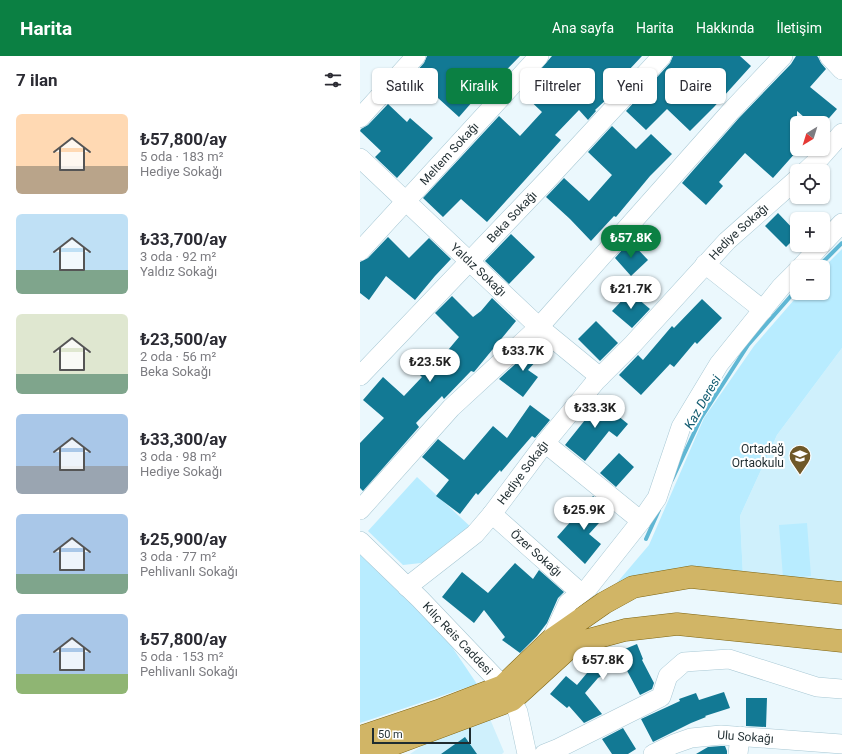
<!DOCTYPE html>
<html lang="tr">
<meta charset="utf-8">
<style>
body{margin:0;font-family:Roboto,sans-serif;background:#f2f2f3;color:#2b2b33;height:100vh;display:flex;flex-direction:column;font-size:15px;white-space:nowrap}
*{box-sizing:border-box;margin:0}
p{font-size:13px;color:#7c7c81}
.icon{flex:none;width:22px;height:22px;fill:none;stroke:currentColor;stroke-width:2;stroke-linecap:round;stroke-linejoin:round}
.map{position:relative;flex:1;overflow:hidden}
.details{display:flex;flex-direction:column;background:#fff;width:360px}
.details>*{flex:none}
.banner{position:absolute;left:12px;top:12px;width:380px;height:36px;display:flex;gap:8px}
.needle{width:26px;rotate:218deg}
.fabs{position:absolute;left:430px;top:60px;display:grid;gap:8px}
.fabs a{display:grid;place-items:center;width:40px;height:40px;border-radius:6px;background:#fff;box-shadow:0 1px 3px #0004;font-size:20px}
.scale{position:absolute;left:12px;bottom:10px;width:99px;box-sizing:border-box;padding-left:4px;border:2px solid #1f2c30;border-top:0;font-size:11px;line-height:14px;white-space:nowrap;color:#1f2c30;-webkit-text-stroke:3px #fff;paint-order:stroke}
.price{position:absolute;translate:-50% -34px;padding:0 9px;border-radius:14px;background:#fff;color:#222;font-size:13px;line-height:26px;filter:drop-shadow(0 1px 2px #0008)}
.price::after{content:'';position:absolute;left:50%;top:24px;width:12px;height:9px;margin-left:-6px;background:inherit;clip-path:polygon(0 0,100% 0,50% 100%)}
.price.selected{background:#0b8043;color:#fff}
ul{padding:0;list-style:none}
li{display:flex;align-items:center;gap:12px;height:100px;padding:0 16px}
li span{display:grid;place-items:center;flex:none;width:112px;height:80px;border-radius:6px;color:#555}
li>.icon{margin-inline-start:auto}
span .icon{width:48px;height:48px;fill:#fffc;stroke-width:1}
li b{font-size:17px}
h2{display:flex;justify-content:space-between;align-items:center;height:48px;padding:0 16px;font-size:17px}
.pill{padding:0 14px;border-radius:6px;background:#fff;box-shadow:0 1px 3px #0004;font-size:14px;line-height:36px}
.pill.selected{background:#0b8043;color:#fff}
header{display:flex;align-items:center;gap:24px;box-sizing:border-box;height:56px;padding:0 20px;background:#0b8043;color:#fff}
header strong{font-size:19px}
nav{display:flex;gap:22px;margin-inline-start:auto;font-size:14px}
main{display:flex;flex:1;min-height:0}
.map>svg:first-child{display:block}
.built{fill:#cff0fc}
.green{fill:#b8ecff}
.lines{fill:none;stroke-linecap:round;stroke-linejoin:round}
.stream{stroke:#5fb7d4;stroke-width:4}
.building{fill:#127994}
.minor-casing{stroke:#a8c8d4;stroke-width:20}
.major-casing{stroke:#7f6511;stroke-width:23}
.minor{stroke:#fff;stroke-width:19}
.major{stroke:#d1b566;stroke-width:22}
.labels{text-anchor:middle;stroke-width:4;stroke-linejoin:round;paint-order:stroke}
.street-label{font-size:12px;fill:#1f2c30;stroke:#fff}
.poi-label{font-size:12px;fill:#1f2c30;stroke:#fff;text-anchor:end}
.water-label{font-size:13px;font-style:italic;fill:#145d71;stroke:#fff}
</style>
<header>
<strong>Harita</strong>
<nav><a>Ana sayfa</a><a>Harita</a><a>Hakkında</a><a>İletişim</a></nav>
</header>
<main>
<section class="details">
<h2>7 ilan<svg class="icon" aria-label="filters" viewBox="0 0 24 24"><path d="M4 7h16M4 17h16"/><circle cx="9" cy="7" r="2"/><circle cx="15" cy="17" r="2"/></svg></h2>
<ul>
<li><span style="background:linear-gradient(#ffd9b3 65%,#b9a48a 0)"><svg class="icon" aria-label="home" viewBox="0 0 24 24"><path d="M3 11l9-7 9 7M6 9v11h12V9"/></svg></span><div><b>₺57,800/ay</b><p>5 oda · 183 m²</p><p>Hediye Sokağı</p></div></li>
<li><span style="background:linear-gradient(#bfe0f5 70%,#7fa58c 0)"><svg class="icon" aria-label="home" viewBox="0 0 24 24"><path d="M3 11l9-7 9 7M6 9v11h12V9"/></svg></span><div><b>₺33,700/ay</b><p>3 oda · 92 m²</p><p>Yaldız Sokağı</p></div></li>
<li><span style="background:linear-gradient(#dfe7d0 75%,#7fa58c 0)"><svg class="icon" aria-label="home" viewBox="0 0 24 24"><path d="M3 11l9-7 9 7M6 9v11h12V9"/></svg></span><div><b>₺23,500/ay</b><p>2 oda · 56 m²</p><p>Beka Sokağı</p></div></li>
<li><span style="background:linear-gradient(#a9c7e8 65%,#9aa5b1 0)"><svg class="icon" aria-label="home" viewBox="0 0 24 24"><path d="M3 11l9-7 9 7M6 9v11h12V9"/></svg></span><div><b>₺33,300/ay</b><p>3 oda · 98 m²</p><p>Hediye Sokağı</p></div></li>
<li><span style="background:linear-gradient(#a9c7e8 75%,#7fa58c 0)"><svg class="icon" aria-label="home" viewBox="0 0 24 24"><path d="M3 11l9-7 9 7M6 9v11h12V9"/></svg></span><div><b>₺25,900/ay</b><p>3 oda · 77 m²</p><p>Pehlivanlı Sokağı</p></div></li>
<li><span style="background:linear-gradient(#a9c7e8 75%,#8fb573 0)"><svg class="icon" aria-label="home" viewBox="0 0 24 24"><path d="M3 11l9-7 9 7M6 9v11h12V9"/></svg></span><div><b>₺57,800/ay</b><p>5 oda · 153 m²</p><p>Pehlivanlı Sokağı</p></div></li>
</ul>
</section>
<div class="map">
<svg width="482" height="698" viewBox="0 0 482 698">
<rect width="100%" height="100%" fill="#ebf8fd"/>
<path class="built" d="M482 292V529L383 520 380 460 417 379Z
M130 663 144 696 142 698H50L69 685Z"/>
<path class="green" d="M482 193V292L417 379 380 460 383 520 320 511 255 529 289 489 344 362 394 290 440 237H463V212Z
M57 421 113 473 70 506 43 509 8 475Z
M447 467 451 520 423 522 419 469Z
M0 492 84 579 117 628 0 667Z"/>
<g class="lines">
<path class="stream" d="M458 211 482 187
M312 424 341 362 388 289 437 233
M286 483 299 454"/>
</g>
<path class="building" d="M67 0H160L122 39 120 37 99 61 78 42 54 18 64 7Z
M192 0H282L268 15 267 13 244 38 248 42 235 54 236 55 228 64 219 54 195 79 201 84 127 166 101 143 83 161 63 142 139 60 160 80 182 56 161 36Z
M313 0H380L391 10 354 51 330 75 307 53 286 74 266 55 310 7Z
M436 0H457L458 1 461 7 466 13 450 31 477 53 463 69V66L462 67H451L437 55V95L413 122 385 97 359 126 363 130 346 149 322 127 379 62 431 8Z
M28 48 47 66 50 62 73 82 37 122 15 101 21 95 0 75 1 73 8 69Z
M252 70 276 93 291 78 312 98 290 120 256 161 254 160 231 185 210 163 186 141 204 122 229 145 252 119 228 96Z
M418 157 437 177V180L426 191 405 170Z
M151 178 175 201 149 228 125 205Z
M28 181 49 202 69 182 91 203 75 220 55 244 26 220 9 244 0 237V206L8 202Z
M270 185 288 204 271 220 255 202Z
M270 236 290 253 272 272 252 255Z
M92 240 113 261 121 255 132 242 156 265 114 316 111 315 84 343 82 340 56 367 59 371 3 435 0 432V387L24 362 3 344 23 321 44 340 62 321 59 318 75 303 78 306 99 281 75 257Z
M342 243 362 262 337 288 335 286 314 311 310 308 281 339 259 319 278 299 283 304 312 270 314 272Z
M236 265 258 287 240 305 218 283Z
M178 287 186 294 168 314 178 321 163 341 139 323Z
M236 342 268 368 257 381 249 375 225 405 205 389 229 359 225 356Z
M170 349 190 364 175 382 172 380 141 416 140 414 118 439 116 437 100 458 76 440 89 424 62 401 78 383 104 404 133 370 147 382Z
M259 397 274 411 256 431 240 417Z
M233 440 241 447 240 448 249 456 229 478 241 488 225 508 197 481 212 464 213 465Z
M155 507 173 523 179 514 204 536 198 542 187 567 177 580 160 597 142 584 145 581 124 554 114 567 82 541 102 516 128 537Z
M277 588 283 603 282 604 294 627 292 633 280 639 264 609 238 622 225 637 242 658 224 667 209 650 207 652 190 638 206 620 217 629 237 605 235 601 252 592 255 597Z
M364 636 370 652 345 660 346 661 331 667 293 686 281 663 320 645 319 643 336 637 339 644Z
M386 642H407L406 671 386 670Z
M263 672 276 693 268 698H252L242 683Z
M105 681 117 698H81Z
M361 690H365L367 695V698H336L348 691Z"/>
<g class="lines">
<g class="minor-casing">
<g id="minor">
<path d="M469 0 482 14"/>
<path d="M0 62 56 0"/>
<path id="s1" d="M0 102 179 271 240 321"/>
<path d="M446 115 460 102 482 77"/>
<path d="M463 187 482 167"/>
<path id="s2" d="M0 195 179 0"/>
<path d="M345 208 403 254"/>
<path d="M441 211 461 189"/>
<path id="s3" d="M0 320 189 122 302 0"/>
<path d="M185 387 281 465"/>
<path d="M0 454 91 352 179 271 371 55 423 0"/>
<path id="s4" d="M132 458 221 537"/>
<path id="s5" d="M0 485 60 543 143 630 152 644 158 656 167 698"/>
<path id="s6" d="M47 531 115 478 132 458 185 387 236 325 273 288 367 185 437 123"/>
<path d="M191 584 208 547 228 532 281 465 297 442 321 371 359 308 421 231 437 215"/>
<path d="M184 698 199 692 301 641 308 620 324 606 369 603 457 631 482 633"/>
<path id="s7" d="M293 698 314 688 331 682 361 679 482 688"/>
<path d="M378 698 380 680"/>
</g>
</g>
<g class="major-casing">
<path id="major" d="M0 681 78 655 143 630 191 584 244 547 273 531 331 521 482 537
M7 698 152 644 210 591 228 584 265 574 317 568 482 585"/>
</g>
<use href="#minor" class="minor"/>
<use href="#major" class="major"/>
</g>
<defs>
<g id="school-pin" transform="scale(1.15)"><path d="M0 17L-7.5 6A9.5 9.5 0 1 1 7.5 6Z" fill="#6f5828" stroke="#fff"/><path d="M0-5L7-2L0 1L-7-2ZM-4 1L0 2.5L4 1V4Q0 6-4 4Z" fill="#fff"/></g>
</defs>
<g fill-rule="evenodd">
<use href="#school-pin" x="440" y="400"/>
</g>
<g class="labels">
<g class="street-label">
<text dy="4" stroke="none"><textPath href="#s2" startOffset="132">Meltem Sokağı</textPath></text>
<text dy="4" stroke="none"><textPath href="#s3" startOffset="220">Beka Sokağı</textPath></text>
<text dy="4" stroke="none"><textPath href="#s6" startOffset="488">Hediye Sokağı</textPath></text>
<text dy="4" stroke="none"><textPath href="#s1" startOffset="163">Yaldız Sokağı</textPath></text>
<text dy="4" stroke="none"><textPath href="#s6" startOffset="164">Hediye Sokağı</textPath></text>
<text dy="4" stroke="none"><textPath href="#s4" startOffset="59">Özer Sokağı</textPath></text>
<text dy="4" stroke="none"><textPath href="#s5" startOffset="138">Kılıç Reis Caddesi</textPath></text>
<text dy="4" stroke="none"><textPath href="#s7" startOffset="96">Ulu Sokağı</textPath></text>
</g>
<g class="poi-label">
<text x="424" y="397">Ortadağ<tspan x="424" dy="14">Ortaokulu</tspan></text>
</g>
<g class="water-label">
<text transform="translate(342 346) rotate(-60)" y="5">Kaz Deresi</text>
</g>
</g>
</svg>
<div class="fabs">
<a><svg class="needle" viewBox="-14 -14 28 28"><path d="M0-13l5 13h-10z" fill="#e53935"/><path d="M0 13l5-13h-10z" fill="#7c7c81"/></svg></a>
<a><svg class="icon" aria-label="locate" viewBox="0 0 24 24"><circle cx="12" cy="12" r="6"/><path d="M12 2v4M12 18v4M2 12h4M18 12h4"/></svg></a>
<a>+</a>
<a>−</a>
</div>
<div class="scale">50 m</div>
<b class="price selected" style="left:271px;top:203px">₺57.8K</b>
<b class="price" style="left:271px;top:254px">₺21.7K</b>
<b class="price" style="left:163px;top:316px">₺33.7K</b>
<b class="price" style="left:70px;top:327px">₺23.5K</b>
<b class="price" style="left:235px;top:373px">₺33.3K</b>
<b class="price" style="left:224px;top:475px">₺25.9K</b>
<b class="price" style="left:243px;top:625px">₺57.8K</b>
<div class="banner">
<a class="pill">Satılık</a>
<a class="pill selected">Kiralık</a>
<a class="pill">Filtreler</a>
<a class="pill">Yeni</a>
<a class="pill">Daire</a>
</div>
</div>
</main>
